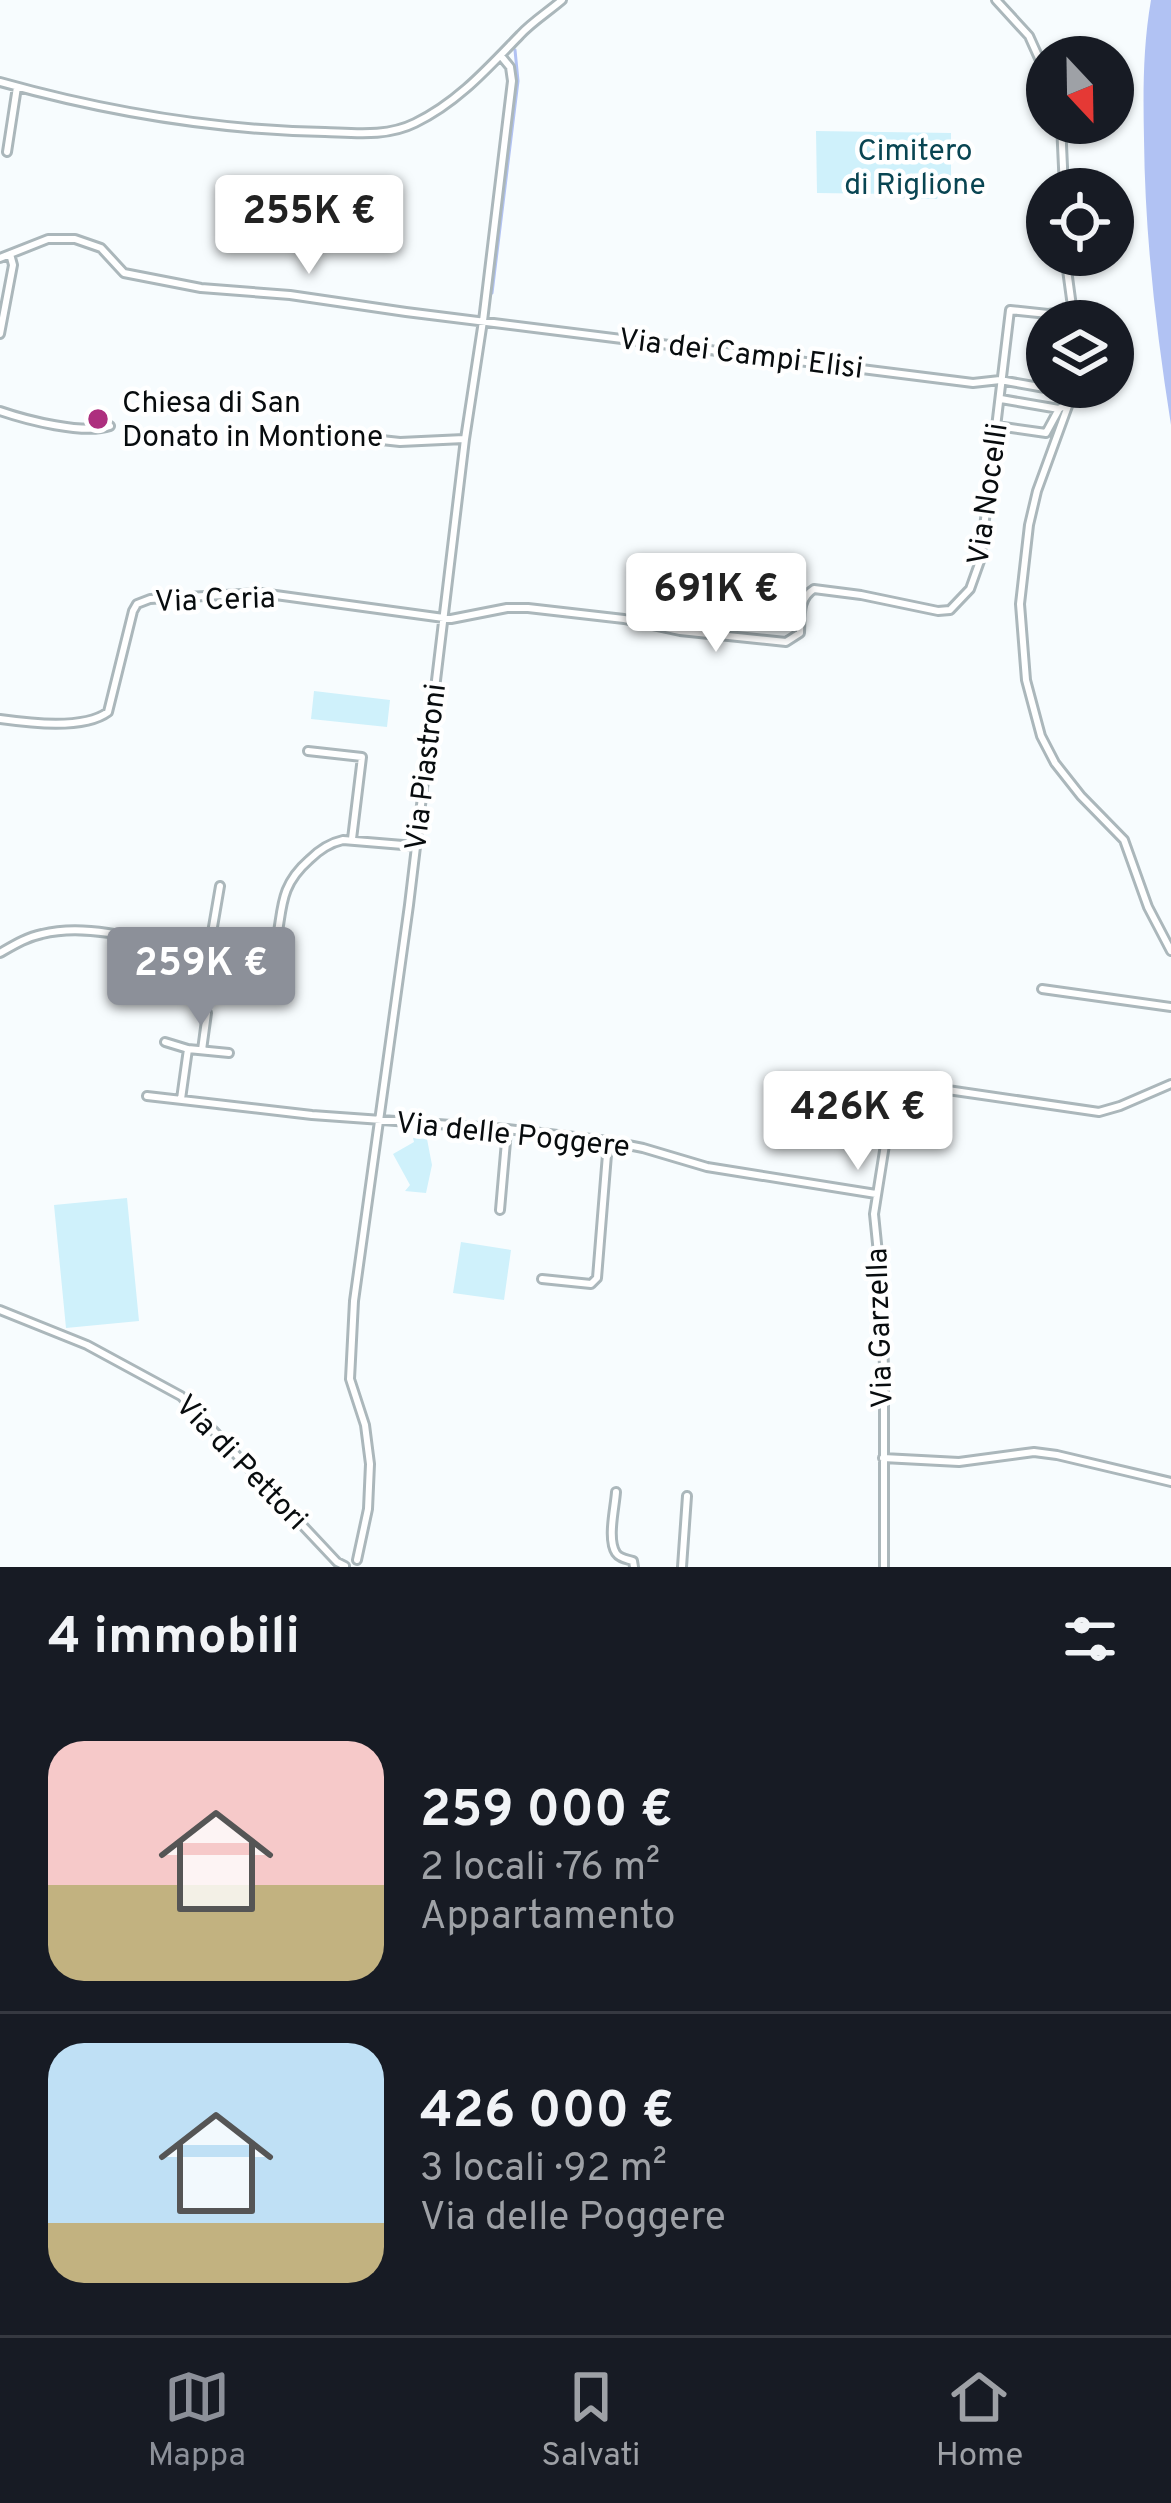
<!DOCTYPE html>
<html lang="it">
<meta charset="utf-8">
<style>
body{margin:0;font-family:Overpass,sans-serif;background:#242831;color:#f1f3f6;height:100vh;display:flex;flex-direction:column;font-size:45px;white-space:nowrap}
*{box-sizing:border-box;margin:0}
p{font-size:39px;color:#9ea1a6}
.icon{flex:none;width:66px;height:66px;fill:none;stroke:currentColor;stroke-width:2;stroke-linecap:round;stroke-linejoin:round}
.map{position:relative;height:1567px;overflow:hidden}
.side{display:flex;flex-direction:column;background:#171b24;flex:1}
.side>*{flex:none}
.needle{width:78px;rotate:158deg}
.tools{position:absolute;left:1026px;top:36px;display:grid;gap:24px}
.tools a{display:grid;place-items:center;width:108px;height:108px;border-radius:50%;background:#171b24;box-shadow:0 3px 9px #0004;font-size:60px}
.price{position:absolute;translate:-50% -102px;padding:0 27px;border-radius:12px;background:#fff;color:#222;font-size:39px;line-height:78px;filter:drop-shadow(0 3px 6px #0008)}
.price::after{content:'';position:absolute;left:50%;top:72px;width:36px;height:27px;margin-left:-18px;background:inherit;clip-path:polygon(0 0,100% 0,50% 100%)}
.price.selected{background:#8c9099;color:#fff}
ul{padding:0;list-style:none}
li{display:flex;align-items:center;gap:36px;height:300px;padding:0 48px}
li+li{border-top:3px solid #363941}
li span{display:grid;place-items:center;flex:none;width:336px;height:240px;border-radius:36px;color:#555}
li>.icon{margin-inline-start:auto}
span .icon{width:144px;height:144px;fill:#fffc;stroke-width:1}
li b{font-size:51px}
h2{display:flex;justify-content:space-between;align-items:center;height:144px;padding:0 48px;font-size:51px}
.tabs{display:flex;justify-content:space-around;align-items:center;height:168px;border-top:3px solid #363941;background:#171b24;font-size:33px;color:#9ea1a6}
.tabs a{display:grid;justify-items:center;gap:6px}
.tabs .selected{color:#8c9099}
.map>svg:first-child{display:block}
.green{fill:#cff1fb}
.water{fill:#b1c2f3}
.lines{fill:none;stroke-linecap:round;stroke-linejoin:round}
.stream{stroke:#b1c2f3;stroke-width:3}
.minor-casing{stroke:#abb7bb;stroke-width:12}
.minor{stroke:#fff;stroke-width:6}
.poi-dot{fill:#ad2f7e;stroke:#fff;stroke-width:4.5}
.labels{text-anchor:middle;stroke-width:9;stroke-linejoin:round;paint-order:stroke}
.park-label{font-size:30px;fill:#094552;stroke:#fff}
.street-label{font-size:30px;fill:#080c0e;stroke:#fff}
.poi-label{font-size:30px;fill:#080c0e;stroke:#fff;text-anchor:start}
</style>
<div class="map">
<svg width="1171" height="1567" viewBox="0 0 1171 1567">
<rect width="100%" height="100%" fill="#f7fcfe"/>
<path class="green" d="M816 131 951 133V196H938L937 199 891 198 889 194 817 193Z
M314 691 390 700 387 727 311 719Z
M413 1138 427 1139 432 1165 426 1193 405 1191 410 1185 393 1154 414 1142Z
M127 1198 139 1321 66 1328 54 1205Z
M461 1242 511 1250 504 1300 453 1293Z"/>
<path class="water" d="M1151 0H1171V425C1156 330 1145 236 1144 139 1143 92 1143 46 1151 0Z"/>
<g class="lines">
<path class="stream" d="M492 293 518 81 515 50"/>
<g class="minor-casing">
<path id="minor" d="M996 0 1029 36 1047 76
M0 82C107 112 214 130 325 132 355 133 387 137 415 123 457 103 488 68 520 35 532 22 548 12 562 0
M1061 123 1064 189
M7 152 17 87
M1065 255 1074 321
M0 258 48 239H75L101 248 124 273 201 288 290 295 406 312 973 383 1000 380 1073 393
M0 334 13 265 10 254
M1075 387 1037 491 1029 525 1020 604 1026 680 1041 736 1055 763 1081 796 1124 840 1148 907 1171 951
M1001 399 1059 409 1071 401
M0 411C26 420 84 435 110 426
M997 426 1046 433 1059 409
M372 439 400 442 464 439
M0 719C29 723 84 730 108 712L133 611 137 604 150 599 261 593 451 619 507 608H528L624 619 680 631 786 642 800 633C801 616 798 599 814 589L861 595 938 611 950 610 970 589 980 561 1010 310 1048 314 1072 309
M308 751 362 757 352 839
M0 953C14 945 27 937 42 934 109 917 195 962 263 966L270 960 274 952C284 913 276 889 309 860 319 850 329 843 343 840L415 846
M208 956 220 886
M1042 989 1171 1007
M165 1042 188 1049 229 1053
M202 1050 207 1013
M837 1085 894 1088
M147 1096 312 1115 507 1129 608 1141 643 1148 707 1167 876 1194
M181 1099 188 1049
M500 1210 507 1130
M542 1279 591 1284 597 1278 608 1142
M0 1310 87 1345 181 1396 337 1562 345 1566
M883 1458 959 1462 1034 1452 1057 1455 1171 1482
M616 1492C615 1508 607 1539 616 1553 620 1559 627 1559 633 1561L634 1567
M357 1560 368 1509 370 1464 365 1425 350 1379 354 1301 409 905 465 439 483 321 512 81 510 67 501 56
M682 1567 687 1496
M884 1567V1367L880 1273 874 1214 894 1088 901 1085 927 1087 1099 1112 1120 1106 1171 1084"/>
</g>
<use href="#minor" class="minor"/>
</g>
<circle class="poi-dot" cx="98" cy="419" r="12"/>
<g class="labels">
<g class="park-label">
<text x="915" y="160">Cimitero<tspan x="915" dy="34">di Riglione</tspan></text>
</g>
<g class="street-label">
<text transform="translate(741 353) rotate(7)" y="10">Via dei Campi Elisi</text>
<text transform="translate(987 494) rotate(-82)" y="10">Via Nocelli</text>
<text transform="translate(215 599) rotate(-2)" y="10">Via Ceria</text>
<text transform="translate(425 767) rotate(-83)" y="10">Via Piastroni</text>
<text transform="translate(513 1134) rotate(6)" y="10">Via delle Poggere</text>
<text transform="translate(879 1328) rotate(-92)" y="10">Via Garzella</text>
<text transform="translate(242 1462) rotate(46)" y="10">Via di Pettori</text>
</g>
<g class="poi-label">
<text x="122" y="412">Chiesa di San<tspan x="122" dy="34">Donato in Montione</tspan></text>
</g>
</g>
</svg>
<div class="tools">
<a><svg class="needle" viewBox="-14 -14 28 28"><path d="M0-13l5 13h-10z" fill="#e53935"/><path d="M0 13l5-13h-10z" fill="#9ea1a6"/></svg></a>
<a><svg class="icon" aria-label="locate" viewBox="0 0 24 24"><circle cx="12" cy="12" r="6"/><path d="M12 2v4M12 18v4M2 12h4M18 12h4"/></svg></a>
<a><svg class="icon" aria-label="layers" viewBox="0 0 24 24"><path d="M12 4l9 5-9 5-9-5zM3 14l9 5 9-5"/></svg></a>
</div>
<b class="price" style="left:309px;top:277px">255K €</b>
<b class="price" style="left:716px;top:655px">691K €</b>
<b class="price selected" style="left:201px;top:1029px">259K €</b>
<b class="price" style="left:858px;top:1173px">426K €</b>
</div>
<section class="side">
<h2>4 immobili<svg class="icon" aria-label="filters" viewBox="0 0 24 24"><path d="M4 7h16M4 17h16"/><circle cx="9" cy="7" r="2"/><circle cx="15" cy="17" r="2"/></svg></h2>
<ul>
<li><span style="background:linear-gradient(#f6c9c9 60%,#c2b280 0)"><svg class="icon" aria-label="home" viewBox="0 0 24 24"><path d="M3 11l9-7 9 7M6 9v11h12V9"/></svg></span><div><b>259 000 €</b><p>2 locali · 76 m²</p><p>Appartamento</p></div></li>
<li><span style="background:linear-gradient(#bfe0f5 75%,#c2b280 0)"><svg class="icon" aria-label="home" viewBox="0 0 24 24"><path d="M3 11l9-7 9 7M6 9v11h12V9"/></svg></span><div><b>426 000 €</b><p>3 locali · 92 m²</p><p>Via delle Poggere</p></div></li>
</ul>
</section>
<nav class="tabs">
<a class="selected"><svg class="icon" aria-label="map" viewBox="0 0 24 24"><path d="M3 6l6-2 6 2 6-2v14l-6 2-6-2-6 2zM9 4v14M15 6v14"/></svg>Mappa</a>
<a><svg class="icon" aria-label="saved" viewBox="0 0 24 24"><path d="M7 4h10v16l-5-4-5 4z"/></svg>Salvati</a>
<a><svg class="icon" aria-label="home" viewBox="0 0 24 24"><path d="M3 11l9-7 9 7M6 9v11h12V9"/></svg>Home</a>
</nav>
